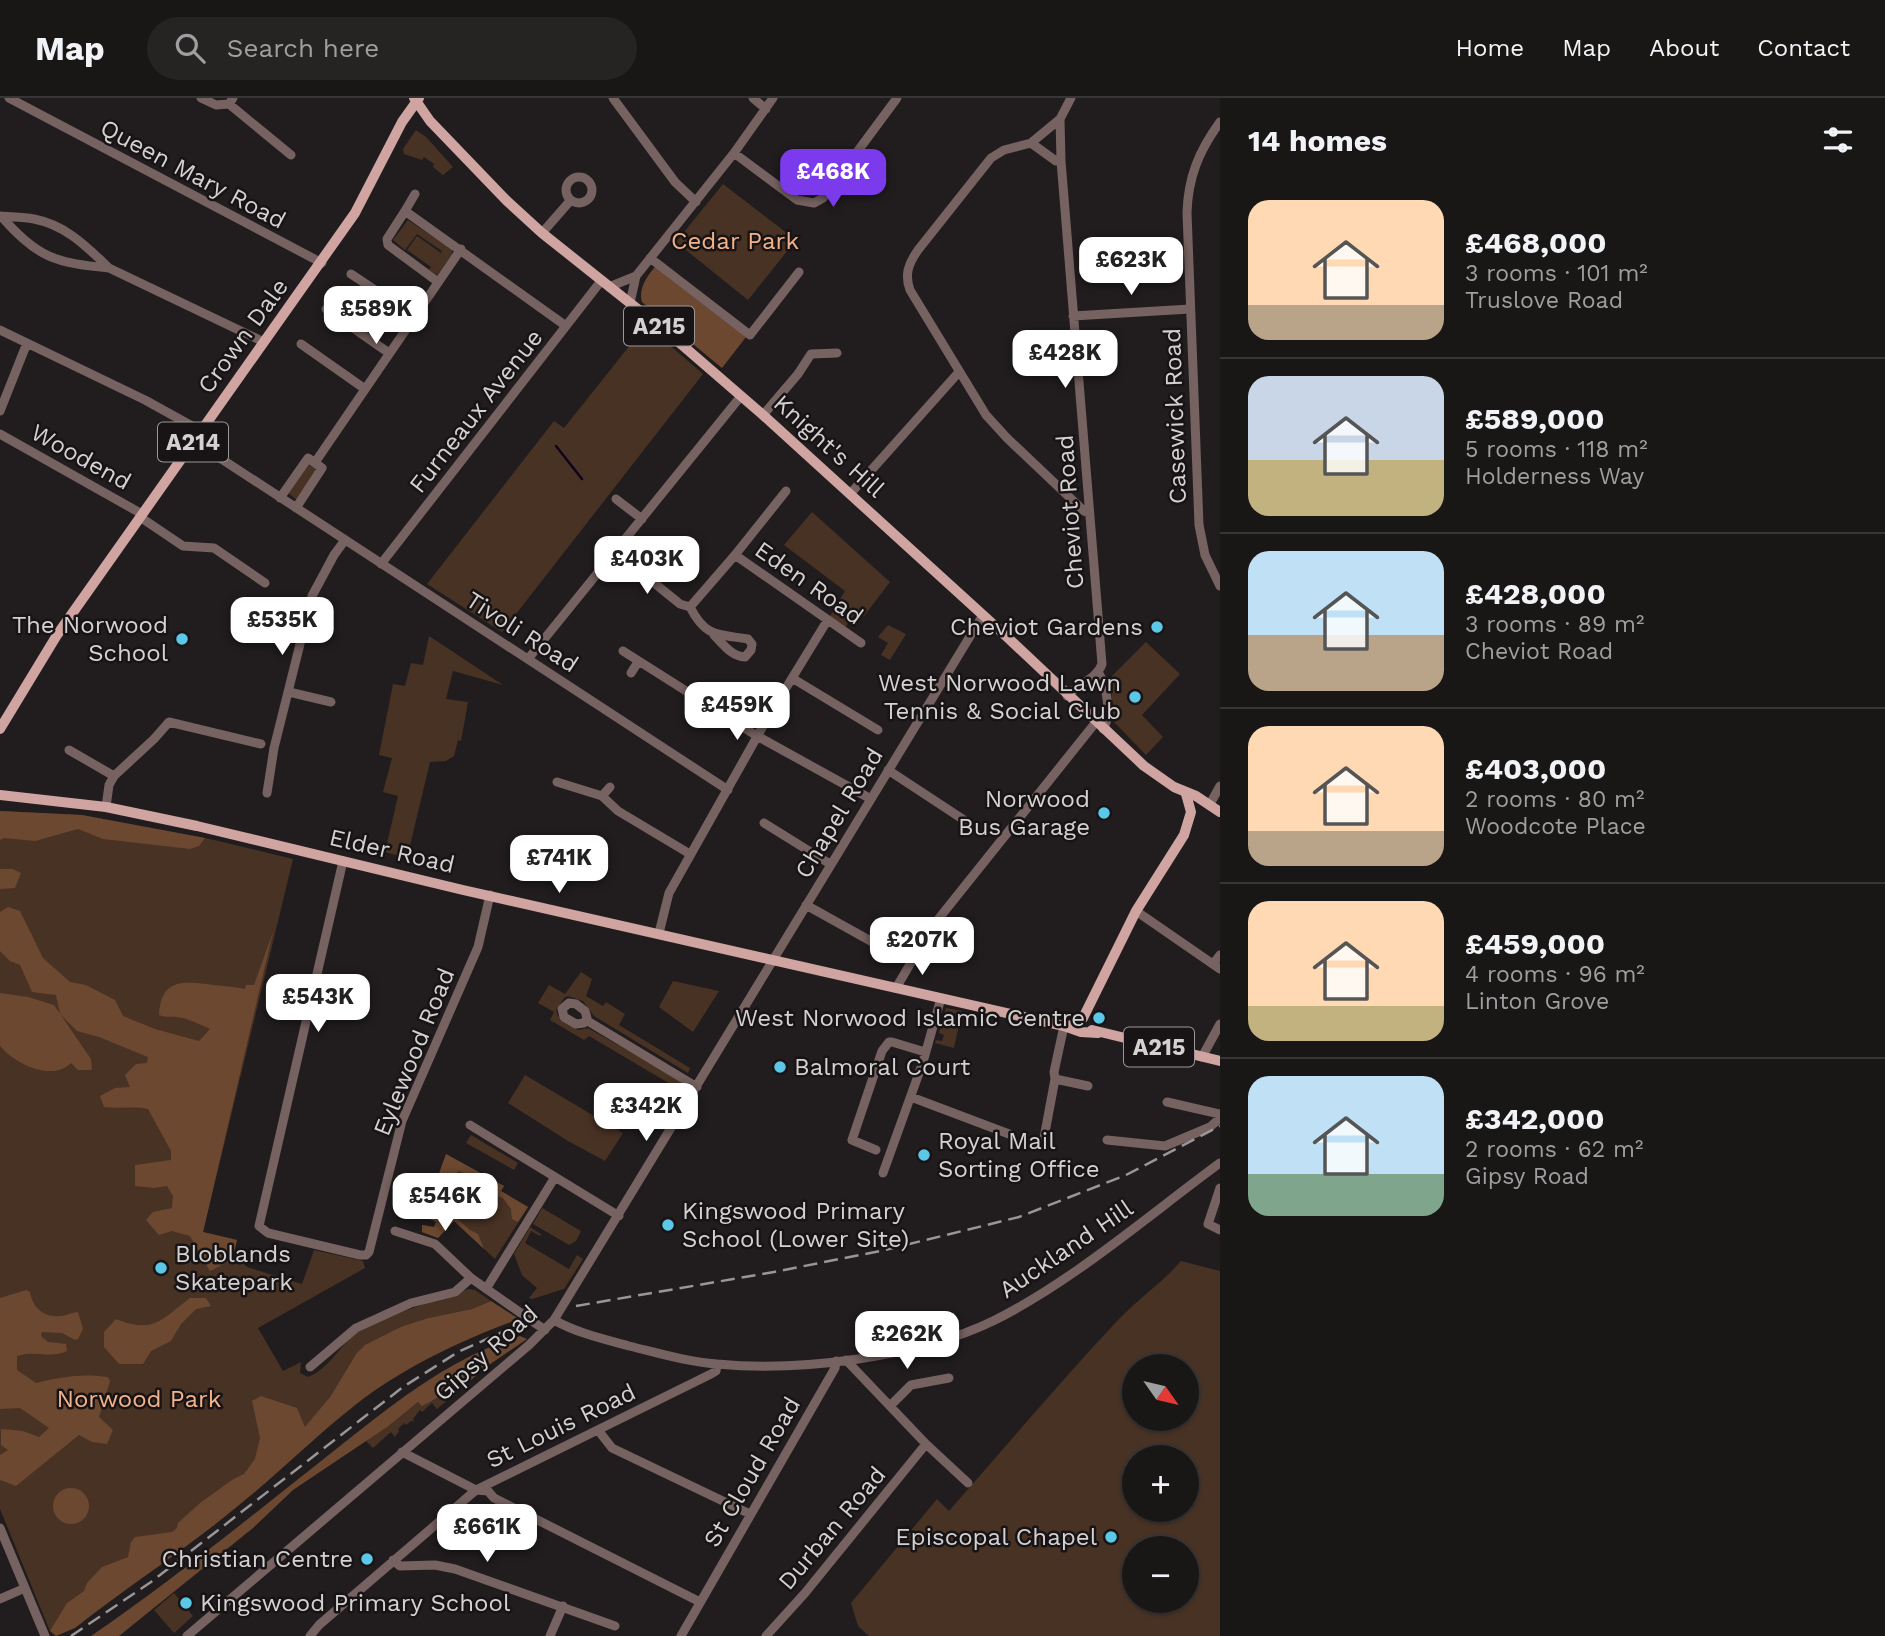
<!DOCTYPE html>
<meta charset="utf-8">
<style>
body{margin:0;font-family:"Work Sans",sans-serif;background:#262323;color:#f1f3f6;height:100vh;display:flex;flex-direction:column;font-size:26px;white-space:nowrap}
*{box-sizing:border-box;margin:0}
p{font-size:23px;color:#9f9fa1}
.icon{flex:none;width:38px;height:38px;fill:none;stroke:currentColor;stroke-width:2;stroke-linecap:round;stroke-linejoin:round}
.map{position:relative;flex:1;overflow:hidden}
.side{display:flex;flex-direction:column;background:#191616;width:665px}
.side>*{flex:none}
.needle{width:46px;rotate:124deg}
.controls{position:absolute;left:1122px;top:1256px;display:grid;gap:14px}
.controls a{display:grid;place-items:center;width:77px;height:77px;border-radius:50%;background:#191616;box-shadow:0 2px 5px #0004,0 0 0 2px #373535;font-size:35px}
.price{position:absolute;translate:-50% -60px;padding:0 16px;border-radius:14px;background:#fff;color:#222;font-size:23px;line-height:46px;filter:drop-shadow(0 2px 4px #0008)}
.price::after{content:'';position:absolute;left:50%;top:42px;width:21px;height:16px;margin-left:-10px;background:inherit;clip-path:polygon(0 0,100% 0,50% 100%)}
.price.active{background:#7c3aed;color:#fff}
ul{padding:0;list-style:none}
li{display:flex;align-items:center;gap:21px;height:175px;padding:0 28px}
li+li{border-top:2px solid #373535}
li span{display:grid;place-items:center;flex:none;width:196px;height:140px;border-radius:21px;color:#555}
li>.icon{margin-inline-start:auto}
span .icon{width:84px;height:84px;fill:#fffc;stroke-width:1}
li b{font-size:30px}
h2{display:flex;justify-content:space-between;align-items:center;height:84px;padding:0 28px;font-size:30px}
header{display:flex;align-items:center;gap:42px;box-sizing:border-box;height:98px;padding:0 35px;background:#191616;border-bottom:2px solid #373535}
header strong{font-size:33px}
nav{display:flex;gap:38px;margin-inline-start:auto;font-size:24px}
.search{width:490px;height:63px;background:#262323;display:flex;align-items:center;gap:18px;box-sizing:border-box;padding:0 24px;border-radius:38px;color:#9f9fa1;font-size:26px}
main{display:flex;flex:1;min-height:0}
.map>svg:first-child{display:block}
.green{fill:#483224;fill-rule:evenodd}
.forest{fill:#6c4831}
.lines{fill:none;stroke-linecap:round;stroke-linejoin:round}
.stream{stroke:#10031f;stroke-width:2.5}
.minor{stroke:#766260;stroke-width:9}
.major{stroke:#d0a5a1;stroke-width:10}
.rail{stroke:#999697;stroke-width:2.5;stroke-dasharray:14 7;stroke-linecap:butt}
.poi-dot{fill:#5ac8e6;stroke:#181415;stroke-width:2.5}
.labels{text-anchor:middle;stroke-width:5;stroke-linejoin:round;paint-order:stroke}
.shield{fill:#181415;stroke:#9b9899;stroke-width:2}
.shield-label{font-size:23px;font-weight:bold;fill:#d3d1d1}
.street-label{font-size:24px;fill:#d3d1d1;stroke:#181415}
.park-label{font-size:24px;fill:#f2b38c;stroke:#181415}
.poi-label{font-size:24px;fill:#d3d1d1;stroke:#181415;text-anchor:end}
</style>
<header>
<strong>Map</strong>
<div class="search"><svg class="icon" aria-label="search" viewBox="0 0 24 24"><circle cx="10" cy="10" r="6"/><path d="M15 15l6 6"/></svg>Search here</div>
<nav><a>Home</a><a>Map</a><a>About</a><a>Contact</a></nav>
</header>
<main>
<div class="map">
<svg width="1220" height="1538" viewBox="0 0 1220 1538">
<rect width="100%" height="100%" fill="#211d1e"/>
<path class="green" d="M416 32 426 39 453 69 443 77 433 69 434 66 424 59 422 62 404 56 403 51Z
M723 86 796 142 748 202 676 144Z
M408 122 452 151V156L437 177 429 172 431 169 407 152 417 138 441 155 433 169 442 153 417 136 405 152 393 142Z
M646 227 703 276 502 534 427 486 554 323 564 330Z
M307 366 316 371 297 402 288 395Z
M812 414 890 484 864 518 857 513 844 531 829 520 845 493 784 447Z
M888 527 906 536 890 562 881 557 888 545 878 539Z
M429 538 503 587 453 573 446 601 468 604 461 643 458 642 454 658 446 663 430 664 407 760 385 754 398 698 383 694 392 660 379 657 393 586 405 588 411 565 423 567Z
M1146 544 1180 576 1142 617 1163 639 1146 657 1114 624 1110 580Z
M0 713 82 717 210 741 293 761 203 1134 237 1142 232 1162 241 1163 247 1169 302 1186 314 1152 363 1163 365 1170 258 1230 283 1273 301 1264 300 1275 308 1279C331 1270 341 1244 361 1232 394 1214 433 1204 468 1191L475 1192 491 1203 472 1211 428 1220 403 1228 356 1256 330 1299 305 1330 109 1496 50 1533 0 1411Z
M581 874 592 881 586 898 603 908 606 904 625 916 619 927 690 970 688 975 594 918 583 903 568 898 564 900 556 912 558 918 578 932 588 930 682 983 677 990 589 938 584 942 550 922 554 914 538 905 549 887 565 896Z
M673 883 719 893 693 934 659 909Z
M946 910 962 913 954 950 935 945 936 942 942 943 944 937 939 935Z
M525 977 623 1035 605 1063 568 1043 508 1005Z
M471 1037 518 1065 514 1072 466 1045Z
M446 1056 504 1088 501 1093 528 1109 495 1161 454 1123 438 1140 422 1134V1127L434 1129 436 1124 424 1118Z
M542 1110 581 1133 576 1143 569 1147 533 1126Z
M530 1129 541 1136 540 1138 531 1133 525 1145 569 1171 577 1157 583 1161 564 1191 532 1201 529 1200 537 1190 522 1177 514 1156Z
M1181 1163 1220 1173V1538H869L858 1528 851 1505 937 1401 949 1413C1005 1349 1060 1284 1118 1222 1138 1201 1162 1185 1181 1163ZM1134 1269H1186V1321H1134ZM1134 1360H1186V1412H1134ZM1134 1451H1186V1503H1134Z
M456 1295 437 1311 432 1305 422 1314 420 1312 413 1321 414 1324 411 1323 406 1327 404 1325 398 1331 399 1333 395 1339 391 1334 373 1350 366 1343 418 1304 432 1303 443 1297Z
M174 1495 193 1518 174 1535 154 1512Z"/>
<path class="forest" d="M655 169 746 239 722 270 642 204C638 191 647 178 655 169Z
M0 713 82 717 205 740 199 748 190 751 103 741 78 731 35 743 4 740 0 742Z
M0 771H13L21 775 15 790 0 791Z
M8 809 20 813 43 860 70 884 86 887 115 902 123 918 155 931 199 943 210 931C207 929 185 920 183 920 174 918 167 920 159 917 161 883 179 883 206 886 219 888 232 888 245 891L246 887H254L273 834 203 1134 237 1142 232 1162 210 1173 190 1138 172 1133 159 1137 146 1122 153 1114 172 1110 173 1098 167 1088 154 1090 135 1088V1067L171 1062V1053L148 1011C134 1008 119 1011 104 1009L100 998 115 990 130 989 125 977 136 966 147 965 148 959 99 939 77 933 60 916 56 897 32 894 20 867 10 863 0 853V814Z
M0 895 28 899 54 907 91 961 92 972H78L71 965C52 984 15 966 0 948Z
M446 1056 504 1088 501 1093 528 1109 518 1124 512 1121 511 1111 503 1100 494 1097 473 1078 458 1073 456 1077 451 1080V1087L447 1094 450 1100 444 1115 455 1119 470 1132 478 1136 484 1151 454 1123 438 1140 422 1134V1127L434 1129 436 1124 424 1118Z
M26 1192 30 1194C32 1209 44 1220 60 1218 67 1218 71 1214 78 1214L83 1231 78 1241 75 1242 62 1235 42 1234 41 1238 48 1244 66 1246 67 1253C51 1261 34 1252 17 1258V1272L36 1285C60 1279 83 1275 108 1279L110 1283 99 1319 113 1332 107 1346 92 1344 79 1337 16 1388 0 1382V1357L8 1352 1 1347V1331L23 1333 39 1339 49 1330 20 1310 0 1311V1200Z
M190 1200H206L211 1208 196 1211 181 1226 171 1243 151 1253 143 1266H119L104 1249V1234L116 1221C154 1236 161 1222 190 1200Z
M491 1203 519 1221C462 1242 402 1270 354 1308 312 1341 275 1379 233 1412 182 1454 127 1489 75 1530L56 1538 50 1533 67 1505 84 1493 87 1485 102 1469 128 1459 131 1444 135 1439 172 1434 177 1430 178 1425 200 1405 232 1382 244 1376 255 1361 260 1340 252 1303 261 1298 297 1310 305 1329 330 1299 356 1256 365 1247 403 1228 428 1220 472 1211Z
M520 1238 527 1241 486 1269 456 1295 443 1297 422 1308 418 1304 387 1329 293 1392 253 1430 119 1538H91C167 1486 239 1428 311 1371 375 1321 441 1262 520 1238Z
M53 1408a18 18 0 1 1 36 0a18 18 0 1 1-36 0Z"/>
<g class="lines">
<path class="stream" d="M556 348 582 381"/>
<path class="minor" d="M9 0 322 165
M201 0 216 7 229 6 233 0
M613 0 675 84 696 104
M753 0 766 11
M229 6 291 57
M1060 21 1031 45 1004 52 991 60 918 152C909 165 904 176 910 192L986 317 1007 340 1084 413 1089 415
M1220 24C1199 53 1188 79 1187 115L1199 427 1205 457 1220 488
M1031 45 1056 63H1061
M734 55 797 102 814 105 823 100 897 0
M566 92a13 13 0 1 1 26 0a13 13 0 1 1-26 0Z
M415 96 405 113 566 228
M405 113 387 141 388 147 438 184
M0 118C11 119 23 119 34 121 66 127 87 149 109 170 56 165 37 160 1 118
M542 135 570 103
M650 160 750 237 799 174
M109 170 264 244
M351 176 414 218
M609 189 636 178
M630 205 636 178 734 55 773 0
M326 211 389 255
M1073 218 1190 211
M0 232 145 302 201 333
M301 246 365 291
M0 313 27 245
M763 317 798 276 811 256 837 255
M0 336 142 416
M194 343 728 692
M316 363 461 151
M850 396 959 274
M280 400 308 360 322 370 296 410
M616 401 642 421
M140 419 183 448 214 450 265 485
M616 454 680 506 690 509
M735 457 861 545
M381 466 601 183
M690 509 735 457 786 393
M690 509C706 540 718 536 748 541L752 546 751 552 745 559C731 558 723 546 714 537
M623 553 757 638 871 701
M528 561 741 298
M1098 574C1107 587 1112 618 1103 631
M631 575 638 564
M792 580 878 632
M289 594 331 604
M1067 598C1078 586 1097 581 1102 566L1061 63 1060 21 1071 0
M69 652 114 678
M888 672 964 722
M557 684 602 698 618 713 690 756
M267 695 274 650 312 498 334 457 345 442
M602 698 610 689
M1210 706 1220 688
M106 709 109 687 114 678 154 641 169 624 261 646
M764 725 830 766
M343 763 259 1128 268 1135 360 1157H366L369 1154 402 1023 478 849 490 797
M806 807 876 846
M1136 813 1220 871
M659 835 669 795 767 621 827 523
M1213 866 1220 857
M896 890 932 829 1096 624
M569 905 576 906 585 913 587 920 584 925 576 926 564 919 562 911Z
M586 922 697 989
M1202 959 1220 926
M1055 981 1088 988
M911 999 1009 1036
M1167 1004 1220 1016
M470 1027 619 1118
M1044 1040 1055 981 1054 974 1064 928
M1107 1042 1165 1048 1210 1029 1220 1020
M876 1052 852 1042 882 953 889 944H892L925 954
M883 1075 923 964 941 900
M1220 1090 1208 1126 1220 1132
M395 1133 435 1146 471 1180 545 1232
M486 1191 555 1079
M554 1222C577 1235 603 1241 629 1248 658 1255 687 1264 717 1266 799 1274 919 1259 993 1223 1072 1184 1149 1117 1220 1065
M846 1262 926 1346 968 1385
M310 1269 356 1230 411 1205 455 1194 471 1180
M890 1308 911 1287 949 1280
M598 1332 612 1350 750 1416
M402 1354 476 1392 488 1393 494 1400 700 1504
M0 1430 45 1538
M393 1462 400 1468 435 1467 455 1471 615 1528
M0 1501 25 1490
M187 1538 529 1247 554 1222 983 517
M310 1538 319 1527 476 1392 711 1276 716 1273 717 1266
M550 1538 563 1508
M681 1538 835 1270 836 1263
M766 1538 805 1495 926 1346"/>
<path class="major" d="M414 0 430 23 507 103 542 135 674 240 763 317 1006 538 1144 668 1174 689 1196 698 1220 714
M0 631 57 537 355 115 402 24 419 0
M0 697 106 709 197 728 463 792 1064 928 1081 934 1098 935
M1065 928 1074 927 1083 920 1136 813 1184 737 1191 714 1186 696
M1092 932 1220 963"/>
<path class="rail" d="M576 1208 774 1174 885 1152 1019 1119 1126 1077 1220 1028
M71 1538 151 1484 403 1289 458 1254 520 1226"/>
</g>
<g class="poi-dot">
<circle cx="1157" cy="529" r="7"/>
<circle cx="182" cy="541" r="7"/>
<circle cx="1135" cy="599" r="7"/>
<circle cx="1104" cy="715" r="7"/>
<circle cx="1099" cy="920" r="7"/>
<circle cx="780" cy="969" r="7"/>
<circle cx="924" cy="1057" r="7"/>
<circle cx="668" cy="1127" r="7"/>
<circle cx="161" cy="1170" r="7"/>
<circle cx="1111" cy="1439" r="7"/>
<circle cx="367" cy="1461" r="7"/>
<circle cx="186" cy="1505" r="7"/>
</g>
<g class="labels">
<g class="shield">
<rect x="624" y="208.5" width="70" height="39" rx="5"/>
<rect x="158" y="324.5" width="70" height="39" rx="5"/>
<rect x="1124" y="929.5" width="70" height="39" rx="5"/>
</g>
<g class="shield-label">
<text x="659" y="236">A215</text>
<text x="193" y="352">A214</text>
<text x="1159" y="957">A215</text>
</g>
<g class="street-label">
<text transform="translate(193 76) rotate(28)" y="8">Queen Mary Road</text>
<text transform="translate(243 238) rotate(-54)" y="8">Crown Dale</text>
<text transform="translate(476 313) rotate(-52)" y="8">Furneaux Avenue</text>
<text transform="translate(1175 318) rotate(-92)" y="8">Casewick Road</text>
<text transform="translate(829 348) rotate(42)" y="8">Knight's Hill</text>
<text transform="translate(81 359) rotate(29)" y="8">Woodend</text>
<text transform="translate(1070 414) rotate(-94)" y="8">Cheviot Road</text>
<text transform="translate(809 485) rotate(35)" y="8">Eden Road</text>
<text transform="translate(522 534) rotate(33)" y="8">Tivoli Road</text>
<text transform="translate(839 715) rotate(-59)" y="8">Chapel Road</text>
<text transform="translate(392 753) rotate(13)" y="8">Elder Road</text>
<text transform="translate(414 954) rotate(-68)" y="8">Eylewood Road</text>
<text transform="translate(1066 1151) rotate(-34)" y="8">Auckland Hill</text>
<text transform="translate(486 1255) rotate(-42)" y="8">Gipsy Road</text>
<text transform="translate(561 1328) rotate(-26)" y="8">St Louis Road</text>
<text transform="translate(752 1374) rotate(-60)" y="8">St Cloud Road</text>
<text transform="translate(832 1430) rotate(-50)" y="8">Durban Road</text>
</g>
<g class="park-label">
<text x="735" y="151">Cedar Park</text>
<text x="139" y="1309">Norwood Park</text>
</g>
<g class="poi-label">
<text x="168" y="535">The Norwood<tspan x="168" dy="28">School</tspan></text>
<text x="1143" y="537">Cheviot Gardens</text>
<text x="1121" y="593">West Norwood Lawn<tspan x="1121" dy="28">Tennis &amp; Social Club</tspan></text>
<text x="1090" y="709">Norwood<tspan x="1090" dy="28">Bus Garage</tspan></text>
<text x="1085" y="928">West Norwood Islamic Centre</text>
<text x="794" y="977" text-anchor="start">Balmoral Court</text>
<text x="938" y="1051" text-anchor="start">Royal Mail<tspan x="938" dy="28">Sorting Office</tspan></text>
<text x="682" y="1121" text-anchor="start">Kingswood Primary<tspan x="682" dy="28">School (Lower Site)</tspan></text>
<text x="175" y="1164" text-anchor="start">Bloblands<tspan x="175" dy="28">Skatepark</tspan></text>
<text x="1097" y="1447">Episcopal Chapel</text>
<text x="353" y="1469">Christian Centre</text>
<text x="200" y="1513" text-anchor="start">Kingswood Primary School</text>
</g>
</g>
</svg>
<div class="controls">
<a><svg class="needle" viewBox="-14 -14 28 28"><path d="M0-13l5 13h-10z" fill="#e53935"/><path d="M0 13l5-13h-10z" fill="#9f9fa1"/></svg></a>
<a>+</a>
<a>−</a>
</div>
<b class="price active" style="left:833px;top:111px">£468K</b>
<b class="price" style="left:1131px;top:199px">£623K</b>
<b class="price" style="left:376px;top:248px">£589K</b>
<b class="price" style="left:1065px;top:292px">£428K</b>
<b class="price" style="left:647px;top:498px">£403K</b>
<b class="price" style="left:282px;top:559px">£535K</b>
<b class="price" style="left:737px;top:644px">£459K</b>
<b class="price" style="left:559px;top:797px">£741K</b>
<b class="price" style="left:922px;top:879px">£207K</b>
<b class="price" style="left:318px;top:936px">£543K</b>
<b class="price" style="left:646px;top:1045px">£342K</b>
<b class="price" style="left:445px;top:1135px">£546K</b>
<b class="price" style="left:907px;top:1273px">£262K</b>
<b class="price" style="left:487px;top:1466px">£661K</b>
</div>
<section class="side">
<h2>14 homes<svg class="icon" aria-label="filters" viewBox="0 0 24 24"><path d="M4 7h16M4 17h16"/><circle cx="9" cy="7" r="2"/><circle cx="15" cy="17" r="2"/></svg></h2>
<ul>
<li><span style="background:linear-gradient(#ffd9b3 75%,#b9a48a 0)"><svg class="icon" aria-label="home" viewBox="0 0 24 24"><path d="M3 11l9-7 9 7M6 9v11h12V9"/></svg></span><div><b>£468,000</b><p>3 rooms · 101 m²</p><p>Truslove Road</p></div></li>
<li><span style="background:linear-gradient(#c9d6e8 60%,#c2b280 0)"><svg class="icon" aria-label="home" viewBox="0 0 24 24"><path d="M3 11l9-7 9 7M6 9v11h12V9"/></svg></span><div><b>£589,000</b><p>5 rooms · 118 m²</p><p>Holderness Way</p></div></li>
<li><span style="background:linear-gradient(#bfe0f5 60%,#b9a48a 0)"><svg class="icon" aria-label="home" viewBox="0 0 24 24"><path d="M3 11l9-7 9 7M6 9v11h12V9"/></svg></span><div><b>£428,000</b><p>3 rooms · 89 m²</p><p>Cheviot Road</p></div></li>
<li><span style="background:linear-gradient(#ffd9b3 75%,#b9a48a 0)"><svg class="icon" aria-label="home" viewBox="0 0 24 24"><path d="M3 11l9-7 9 7M6 9v11h12V9"/></svg></span><div><b>£403,000</b><p>2 rooms · 80 m²</p><p>Woodcote Place</p></div></li>
<li><span style="background:linear-gradient(#ffd9b3 75%,#c2b280 0)"><svg class="icon" aria-label="home" viewBox="0 0 24 24"><path d="M3 11l9-7 9 7M6 9v11h12V9"/></svg></span><div><b>£459,000</b><p>4 rooms · 96 m²</p><p>Linton Grove</p></div></li>
<li><span style="background:linear-gradient(#bfe0f5 70%,#7fa58c 0)"><svg class="icon" aria-label="home" viewBox="0 0 24 24"><path d="M3 11l9-7 9 7M6 9v11h12V9"/></svg></span><div><b>£342,000</b><p>2 rooms · 62 m²</p><p>Gipsy Road</p></div></li>
</ul>
</section>
</main>
